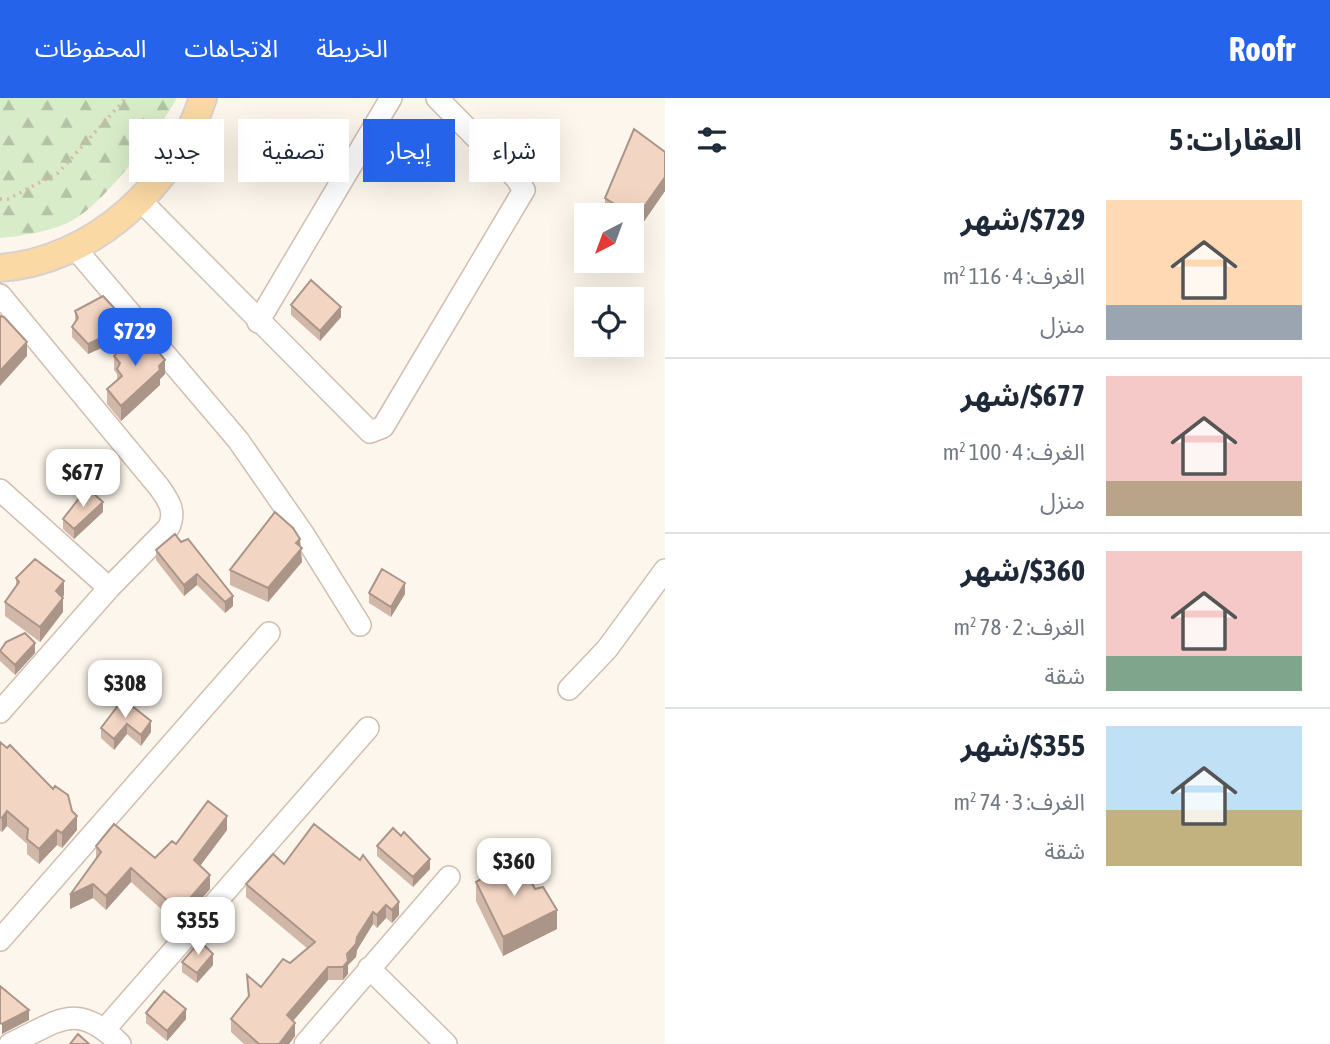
<!DOCTYPE html>
<html lang="ar">
<meta charset="utf-8">
<style>
body{margin:0;font-family:"Asap Condensed","Noto Sans Arabic",sans-serif;background:#f2f2f3;color:#1f2937;direction:rtl;height:100vh;display:flex;flex-direction:column;font-size:26px;white-space:nowrap}
*{box-sizing:border-box;margin:0}
p{font-size:23px;color:#747a83}
.icon{flex:none;width:38px;height:38px;fill:none;stroke:currentColor;stroke-width:2;stroke-linecap:round;stroke-linejoin:round}
.map{position:relative;flex:1;overflow:hidden;direction:ltr}
.panel{display:flex;flex-direction:column;background:#fff;width:665px}
.panel>*{flex:none}
.hud{position:absolute;left:21px;top:21px;width:539px;height:63px;direction:rtl;display:flex;gap:14px}
.needle{width:46px;rotate:221deg}
.tools{position:absolute;left:574px;top:105px;display:grid;gap:14px}
.tools a{display:grid;place-items:center;width:70px;height:70px;border-radius:0px;background:#fff;box-shadow:0 7px 28px #0002;font-size:35px}
.price{position:absolute;translate:-50% -60px;padding:0 16px;border-radius:14px;background:#fff;color:#222;font-size:23px;line-height:46px;filter:drop-shadow(0 2px 4px #0008)}
.price::after{content:'';position:absolute;left:50%;top:42px;width:21px;height:16px;margin-left:-10px;background:inherit;clip-path:polygon(0 0,100% 0,50% 100%)}
.price.selected{background:#2563eb;color:#fff}
ul{padding:0;list-style:none}
li{display:flex;align-items:center;gap:21px;height:175px;padding:0 28px}
li+li{border-top:2px solid #e0e1e3}
li span{display:grid;place-items:center;flex:none;width:196px;height:140px;border-radius:0px;color:#555}
li>.icon{margin-inline-start:auto}
span .icon{width:84px;height:84px;fill:#fffc;stroke-width:1}
li b{font-size:30px}
h2{display:flex;justify-content:space-between;align-items:center;height:84px;padding:0 28px;font-size:30px}
.pill{padding:0 24px;border-radius:0px;background:#fff;box-shadow:0 7px 28px #0002;font-size:24px;line-height:63px}
.pill.selected{background:#2563eb;color:#fff}
header{display:flex;align-items:center;gap:42px;box-sizing:border-box;height:98px;padding:0 35px;background:#2563eb;color:#fff}
header strong{font-size:33px}
nav{display:flex;gap:38px;margin-inline-start:auto;font-size:24px}
main{display:flex;flex:1;min-height:0}
.map>svg:first-child{display:block}
.forest{fill:url(#forest-firs)}
.lines{fill:none;stroke-linecap:round;stroke-linejoin:round}
.minor-casing{stroke:#d1beb0;stroke-width:24}
.major-casing{stroke:#dad1cd;stroke-width:30}
.path{stroke:#d9b8a5;stroke-width:3.5;stroke-dasharray:2 5;stroke-linecap:butt}
.minor{stroke:#fff;stroke-width:21}
.major{stroke:#fbd9a5;stroke-width:26}
.wall{fill:#d1b7a8}
.shaded-wall{fill:#aa9588}
.building{fill:#f3d5c3;stroke:#aa9588;stroke-width:2}
</style>
<header>
<strong>Roofr</strong>
<nav><a>الخريطة</a><a>الاتجاهات</a><a>المحفوظات</a></nav>
</header>
<main>
<section class="panel">
<h2>العقارات: 5<svg class="icon" aria-label="filters" viewBox="0 0 24 24"><path d="M4 7h16M4 17h16"/><circle cx="9" cy="7" r="2"/><circle cx="15" cy="17" r="2"/></svg></h2>
<ul>
<li><span style="background:linear-gradient(#ffd9b3 75%,#9aa5b1 0)"><svg class="icon" aria-label="home" viewBox="0 0 24 24"><path d="M3 11l9-7 9 7M6 9v11h12V9"/></svg></span><div><b>$729/شهر</b><p>الغرف: 4 · 116 m²</p><p>منزل</p></div></li>
<li><span style="background:linear-gradient(#f6c9c9 75%,#b9a48a 0)"><svg class="icon" aria-label="home" viewBox="0 0 24 24"><path d="M3 11l9-7 9 7M6 9v11h12V9"/></svg></span><div><b>$677/شهر</b><p>الغرف: 4 · 100 m²</p><p>منزل</p></div></li>
<li><span style="background:linear-gradient(#f6c9c9 75%,#7fa58c 0)"><svg class="icon" aria-label="home" viewBox="0 0 24 24"><path d="M3 11l9-7 9 7M6 9v11h12V9"/></svg></span><div><b>$360/شهر</b><p>الغرف: 2 · 78 m²</p><p>شقة</p></div></li>
<li><span style="background:linear-gradient(#bfe0f5 60%,#c2b280 0)"><svg class="icon" aria-label="home" viewBox="0 0 24 24"><path d="M3 11l9-7 9 7M6 9v11h12V9"/></svg></span><div><b>$355/شهر</b><p>الغرف: 3 · 74 m²</p><p>شقة</p></div></li>
</ul>
</section>
<div class="map">
<svg width="665" height="946" viewBox="0 0 665 946">
<defs>
<pattern id="forest-firs" width="22" height="20" patternUnits="userSpaceOnUse" patternTransform="scale(1.75)"><rect width="22" height="20" fill="#d8ecc9"/><path d="M5 1l3.5 6h-7zM16 11l3.5 6h-7z" fill="#b4c2a5"/></pattern>
</defs>
<rect width="100%" height="100%" fill="#fdf6ec"/>
<path class="forest" d="M0 0H177C159 32 105 105 73 122 54 133 22 138 0 140Z"/>
<g class="lines">
<g class="minor-casing">
<path id="minor" d="M140 102 370 334 383 329 524 92 516 80 437 0
M74 149 238 342 304 437 360 527
M0 197 159 389C169 403 176 413 169 429L109 490 0 614
M258 224 391 0
M0 392 109 490
M569 591 607 551 665 472
M0 842 269 535
M369 870 446 946
M105 931 368 630
M10 946C58 924 76 901 120 946
M305 946 449 779"/>
</g>
<g class="major-casing">
<path id="major" d="M0 170C93 163 175 87 203 0"/>
</g>
<path class="path" d="M0 101H8L58 75 126 0"/>
<use href="#minor" class="minor"/>
<use href="#major" class="major"/>
</g>
<path class="wall" d="M665 54V93L636 135 632 132V117H608L605 115V100Z
M291 207 341 219 320 243 291 217Z
M75 213 130 237 88 256 72 239V229L75 224Z
M114 258 165 276 160 281V287L121 323 107 306V291L117 282V276L114 272Z
M103 414 74 441 63 431V421Z
M181 444 233 508 225 515 197 487 184 498 156 462V452Z
M300 449 302 464 268 504 230 487V472Z
M16 480 64 497 63 499V514L40 544 5 518V504L16 489Z
M369 495 405 496 391 519 369 505Z
M0 553 35 555 15 577 0 563Z
M123 601 151 634 141 648 127 636 114 652 101 640V630Z
M0 644 77 732 62 750 57 747 39 766 27 756V746L7 728 2 734 0 733Z
M227 732 200 768 210 791 179 827 131 784 106 812 93 800 70 811 96 761V748L155 760 176 746Z
M377 748 430 771 413 789 377 758Z
M360 762 399 817 392 825 386 820 377 830 373 826 357 852 356 859 348 867V876L343 882H328L293 923 295 938 289 946H244L231 934V921L248 899 247 877 261 889 308 851 246 799V786L284 766Z
M476 784 535 791 557 831 503 858 476 803Z
M182 864 213 867 197 885 182 874Z
M146 915 186 921 167 943 146 925Z"/>
<path class="shaded-wall" d="M665 78V93L636 135V120Z
M341 209V219L320 243V233Z
M130 227V237L88 256V246Z
M27 244V258L0 288V273Z
M165 262V276L160 281V287L121 323V308Z
M103 404V414L74 441V431Z
M300 441 302 464 268 504V490L296 445Z
M197 476V487L184 498V487Z
M64 483V497L56 508V493Z
M405 485V496L391 519V509Z
M233 498V508L225 515V504Z
M63 500V514L40 544V529Z
M35 545V555L15 577V567Z
M151 623V634L141 648V637Z
M127 626V636L114 652V641Z
M7 713V728L2 734V720Z
M77 718V732L62 750V735Z
M227 718V732L194 776V762Z
M57 732V747L39 766V751Z
M430 761V771L413 789V779Z
M131 770V784L106 812V798Z
M210 777V791L179 827V813Z
M93 786V800L70 811V797Z
M399 804V817L392 825V812Z
M386 807V820L377 830V817Z
M557 812V831L503 858V839Z
M373 814V826L357 852 356 859 348 867V876L343 882V869L347 856Z
M213 856V867L197 885V875Z
M328 869V882L287 930V917Z
M186 911V921L167 943V933Z
M29 912V922L2 936V926Z
M295 925V938L289 946H279Z"/>
<path class="building" d="M634 31 665 54V79L636 120 605 100Z
M311 182 341 209 320 233 291 207Z
M103 198 130 227 88 246 72 229 78 220 75 213Z
M0 218 4 219 27 244 0 273Z
M141 233 165 262 159 268 160 272 121 308 107 291 122 278 117 271 120 265 114 258Z
M87 390 103 404 74 431 63 421Z
M275 414 293 430 300 441 296 445 302 450 268 490 230 472Z
M175 436 181 444 188 441 233 498 225 504 197 476 184 487 156 452Z
M35 461 64 483 56 493 63 500 40 529 5 504 19 484 16 480Z
M382 471 405 485 391 509 369 495Z
M25 535 35 545 15 567 0 553 6 544Z
M123 601 151 623 141 637 127 626 114 641 101 630Z
M0 644 7 650 10 647 53 691 55 688 68 697 72 713 77 718 62 735 57 732 39 751 27 741 28 731 7 713 2 720 0 719Z
M208 703 227 718 194 762 210 777 179 813 131 770 106 798 93 786 70 797 101 754 96 748 114 726 155 760 172 743 176 746Z
M314 726 360 762 363 757 399 804 392 812 386 807 377 817 373 814 357 839 356 846 347 856 348 863 343 869H328L287 917 295 925 279 946H259L231 921 249 898 247 877 261 889 283 861 290 865 315 844 246 786 273 756 284 766Z
M393 730 401 738 404 734 430 761 413 779 377 748Z
M519 760 535 791 543 789 557 812 503 839 476 784Z
M200 843 213 856 197 875 182 864Z
M0 888 29 912 2 926 0 925Z
M164 893 186 911 167 933 146 915Z
M78 936 89 946H70Z"/>
</svg>
<div class="tools">
<a><svg class="needle" viewBox="-14 -14 28 28"><path d="M0-13l5 13h-10z" fill="#e53935"/><path d="M0 13l5-13h-10z" fill="#747a83"/></svg></a>
<a><svg class="icon" aria-label="locate" viewBox="0 0 24 24"><circle cx="12" cy="12" r="6"/><path d="M12 2v4M12 18v4M2 12h4M18 12h4"/></svg></a>
</div>
<b class="price selected" style="left:135px;top:270px">$729</b>
<b class="price" style="left:83px;top:411px">$677</b>
<b class="price" style="left:125px;top:622px">$308</b>
<b class="price" style="left:514px;top:800px">$360</b>
<b class="price" style="left:198px;top:859px">$355</b>
<div class="hud">
<a class="pill">شراء</a>
<a class="pill selected">إيجار</a>
<a class="pill">تصفية</a>
<a class="pill">جديد</a>
</div>
</div>
</main>
